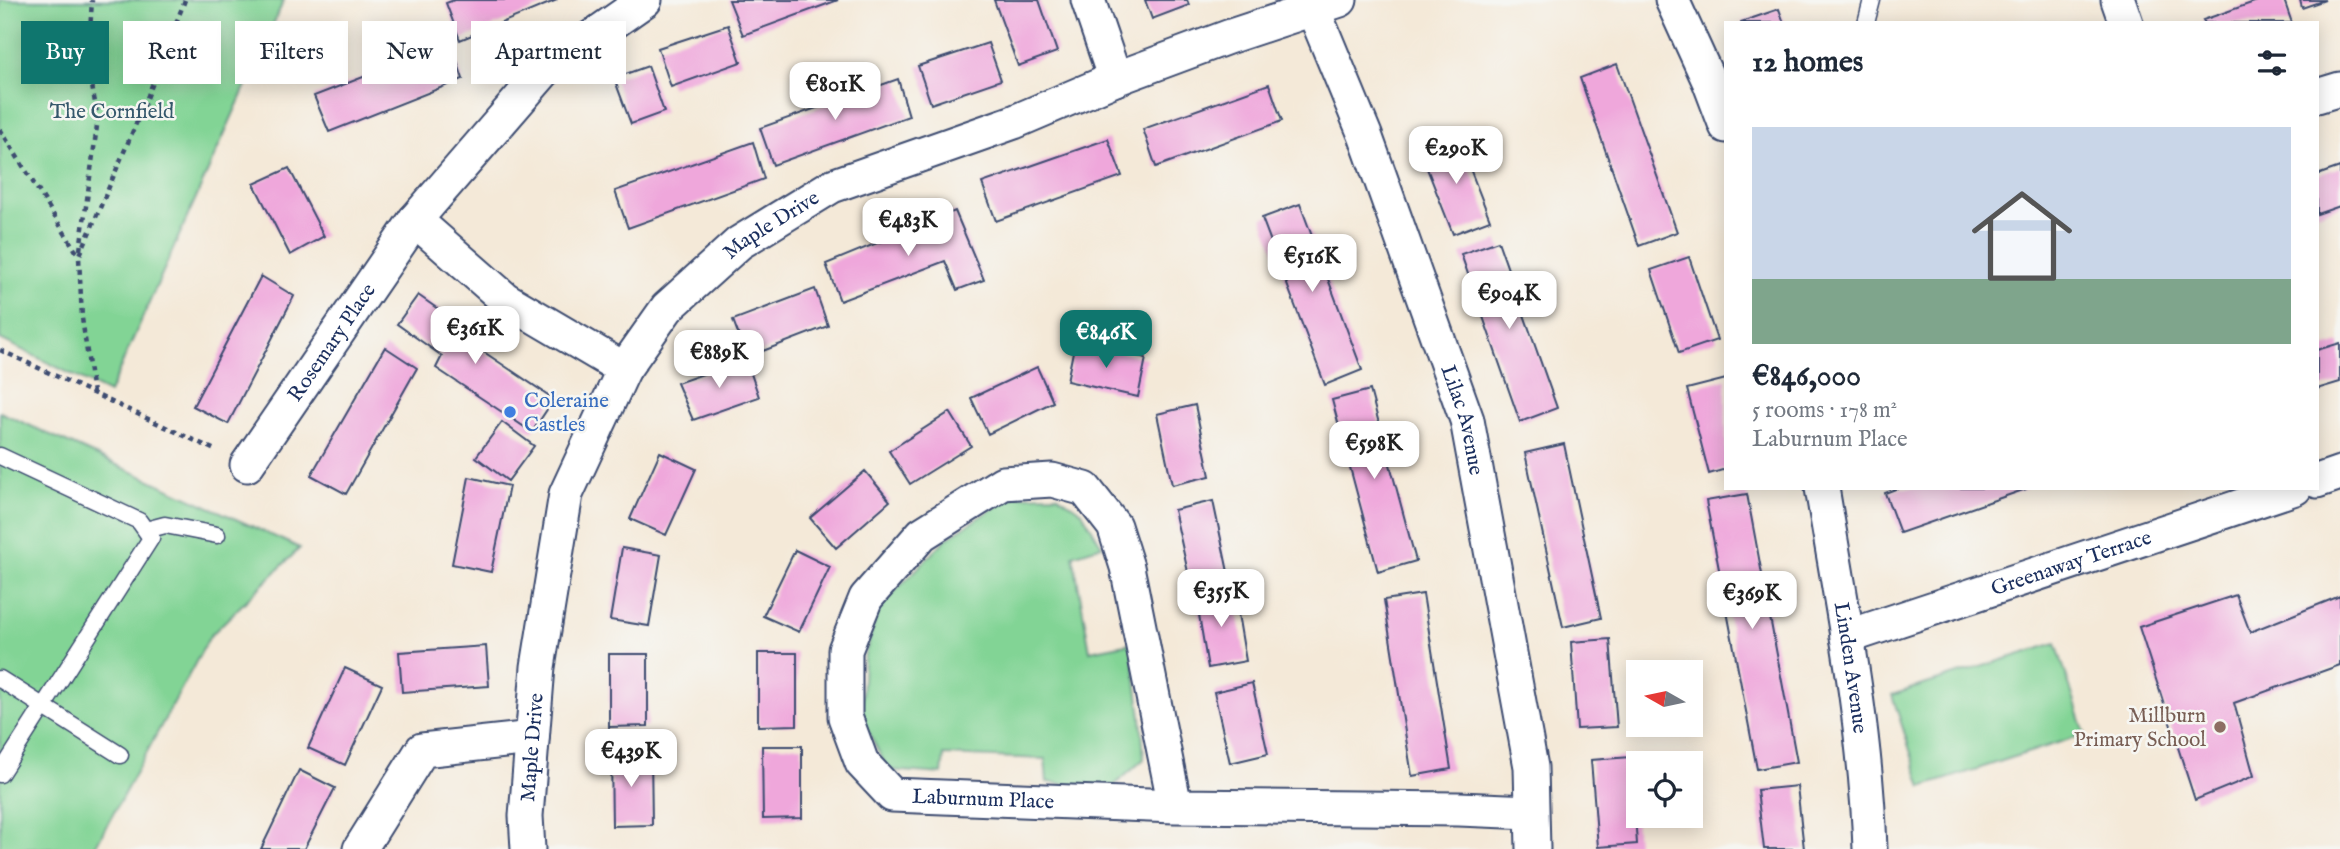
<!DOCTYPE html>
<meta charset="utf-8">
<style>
body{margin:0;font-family:"IM FELL English",serif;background:#f6f6f7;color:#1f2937;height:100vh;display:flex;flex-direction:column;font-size:26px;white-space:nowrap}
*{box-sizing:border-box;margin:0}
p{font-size:23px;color:#747a83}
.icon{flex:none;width:38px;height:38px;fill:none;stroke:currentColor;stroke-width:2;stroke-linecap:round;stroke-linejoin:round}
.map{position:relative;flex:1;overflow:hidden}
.details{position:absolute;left:1724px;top:21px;width:595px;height:469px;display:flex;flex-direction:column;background:#fff;border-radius:0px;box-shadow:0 4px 18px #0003}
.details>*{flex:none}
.hud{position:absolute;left:21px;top:21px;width:665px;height:63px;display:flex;gap:14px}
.needle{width:46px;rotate:279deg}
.tools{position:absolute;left:1626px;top:660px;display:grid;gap:14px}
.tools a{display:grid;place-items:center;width:77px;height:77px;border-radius:0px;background:#fff;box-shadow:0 4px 18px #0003;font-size:35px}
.price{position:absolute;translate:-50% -60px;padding:0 16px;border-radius:14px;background:#fff;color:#222;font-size:23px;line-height:46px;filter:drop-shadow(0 2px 4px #0008)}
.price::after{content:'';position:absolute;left:50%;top:42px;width:21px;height:16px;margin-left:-10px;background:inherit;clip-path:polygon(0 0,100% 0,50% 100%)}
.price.current{background:#0f766e;color:#fff}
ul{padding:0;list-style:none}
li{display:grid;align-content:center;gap:14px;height:371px;padding:0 28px}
li span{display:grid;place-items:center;height:217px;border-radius:0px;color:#555}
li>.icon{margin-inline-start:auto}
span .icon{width:126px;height:126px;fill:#fffc;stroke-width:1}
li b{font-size:30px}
h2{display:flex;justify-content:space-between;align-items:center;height:84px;padding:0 28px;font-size:30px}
.chip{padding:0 24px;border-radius:0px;background:#fff;box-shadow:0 4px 18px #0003;font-size:24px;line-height:63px}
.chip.current{background:#0f766e;color:#fff}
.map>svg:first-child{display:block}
.green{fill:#82d495;stroke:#4e827a;stroke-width:2}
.building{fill:#efa7db}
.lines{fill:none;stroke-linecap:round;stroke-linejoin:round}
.service-casing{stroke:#3c4b70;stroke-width:19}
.minor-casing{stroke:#3c4b70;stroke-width:37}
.path{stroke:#3c4b70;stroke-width:4.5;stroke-dasharray:5 5;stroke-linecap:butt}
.service{stroke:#fff;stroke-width:16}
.minor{stroke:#fff;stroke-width:33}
.shop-dot{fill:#3f7fe0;stroke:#f6f6f2;stroke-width:2.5}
.education-dot{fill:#8d6e63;stroke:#f6f6f2;stroke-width:2.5}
.labels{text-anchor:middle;stroke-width:5;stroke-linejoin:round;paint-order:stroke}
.park-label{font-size:21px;fill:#35586c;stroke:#f6f6f2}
.street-label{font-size:21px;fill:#1b2f5e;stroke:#f6f6f2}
.shop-label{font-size:21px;fill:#366cbe;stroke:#f6f6f2;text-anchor:start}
.education-label{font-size:21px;fill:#785e54;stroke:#f6f6f2;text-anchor:end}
</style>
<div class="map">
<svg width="2340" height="849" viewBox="0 0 2340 849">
<rect width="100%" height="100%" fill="#f6f6f2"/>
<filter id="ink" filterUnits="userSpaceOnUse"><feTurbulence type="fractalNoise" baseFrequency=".0143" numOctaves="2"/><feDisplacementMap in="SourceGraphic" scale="14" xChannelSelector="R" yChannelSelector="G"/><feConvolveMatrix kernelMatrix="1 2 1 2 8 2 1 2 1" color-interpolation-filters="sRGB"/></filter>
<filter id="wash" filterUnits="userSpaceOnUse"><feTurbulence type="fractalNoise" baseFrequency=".00686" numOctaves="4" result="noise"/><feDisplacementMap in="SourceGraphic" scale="28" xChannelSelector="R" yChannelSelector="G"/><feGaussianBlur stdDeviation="1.57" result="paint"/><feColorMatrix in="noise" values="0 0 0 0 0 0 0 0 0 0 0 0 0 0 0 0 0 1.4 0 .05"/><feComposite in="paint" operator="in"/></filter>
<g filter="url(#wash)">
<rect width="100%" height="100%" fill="#f4e9d8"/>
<path class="green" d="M0 0H284L109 393 0 339Z
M0 412 300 548 210 636 94 849H0Z
M1057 495 1082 512 1102 546 1073 555 1090 651 1131 643 1141 717 1144 759 1110 789 1047 782 1045 759 944 755 942 774 888 770 861 717 864 658 879 608 947 538 1013 496Z
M2056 643 2085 734 1922 787 1892 695Z"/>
<g id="blocks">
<path class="building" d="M454 0H557L460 40 446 3Z
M729 0H838L743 35Z
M994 0H1039L1057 52 1018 66Z
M1145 0H1187L1189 5 1152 19Z
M2260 0H2284L2292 23H2205L2203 20Z
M2300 0H2325L2302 8Z
M1779 9 1784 23H1741V22Z
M728 25 741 62 671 87 658 48Z
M451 43 463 79 329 132 314 96Z
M988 43 1001 80 931 104 918 66Z
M1617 64 1677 232 1639 246 1580 78Z
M648 66 664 112 631 124 614 78Z
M898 79 909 116 773 165 760 128Z
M1269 84 1282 121 1156 167 1143 129Z
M1458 138 1490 220 1453 234 1421 153Z
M1108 139 1122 176 996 221 982 183Z
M753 142 764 179 628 228 615 191Z
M2340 167V206L2317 214V175Z
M289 168 324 236 290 255 254 184Z
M1300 204 1362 370 1325 385 1262 218Z
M955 211 984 280 957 290 945 261 840 301 826 264Z
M1498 241 1557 408 1520 422 1461 254Z
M1689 257 1717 340 1679 353 1651 270Z
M261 276 294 296 228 424 193 406Z
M815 289 828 326 747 357 733 320Z
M418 295 465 328 457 334 554 399 532 432 436 368 442 356 397 324Z
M1075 342 1146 358 1138 397 1067 381Z
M2340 343V382L2317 389V350Z
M385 347 417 368 346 494 311 475Z
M746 359 759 397 693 420 677 383Z
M1037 367 1053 402 988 434 971 398Z
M1726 379V469L1709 474 1687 389Z
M1370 390 1416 561 1378 572 1332 400Z
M1195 405 1210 476 1172 485 1157 414Z
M950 412 971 446 910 484 889 451Z
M502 422 534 446 508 481 476 457Z
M1564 444 1601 618 1563 627 1525 453Z
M660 452 696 469 666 535 630 519Z
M865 471 890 501 836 548 810 518Z
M469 477 509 486 491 572 452 564Z
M1898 488H2026V489L1900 533 1885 493Z
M1747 494 1797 762 1757 769 1706 501Z
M1213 501 1228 572 1190 581 1174 510Z
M622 548 661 555 649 626 610 620Z
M795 550 830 567 799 632 763 616Z
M1234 590 1246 661 1208 668 1196 597Z
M1423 594 1451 769 1412 776 1384 600Z
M2236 595 2250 632 2340 596V665L2234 703 2254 776 2195 800 2139 627Z
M1610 639 1617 727 1577 729 1571 642Z
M486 646 489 686 402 692 399 652Z
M758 653H797V725L758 726Z
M609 654H648V726L609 727Z
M345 668 382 685 345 765 308 748Z
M1252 683 1268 754 1230 763 1214 692Z
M762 746H802V818L763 819Z
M611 753H651L652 825 612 826Z
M1631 757 1637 844 1598 847 1591 760Z
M299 770 335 788 304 849H261Z
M1797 786 1804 849H1764L1757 790Z"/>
</g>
</g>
<g filter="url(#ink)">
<use href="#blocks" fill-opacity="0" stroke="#3c4b70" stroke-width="2"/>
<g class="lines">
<g class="service-casing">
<path id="service" d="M1866 23 1872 0
M0 456 139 521 151 538 0 774
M146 530 165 525 217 535
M0 679 120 755"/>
</g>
<g class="minor-casing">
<g id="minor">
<path d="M1088 0 1115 79"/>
<path d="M1672 0 1709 81 1726 126"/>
<path d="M2118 0 2126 23"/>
<path id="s1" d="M1313 9 1365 135 1467 420 1531 767 1533 849"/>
<path d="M2317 96 2340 89"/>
<path d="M415 220 505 299 624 369"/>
<path id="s2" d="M247 465 415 220 545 70 645 0"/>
<path d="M2317 481 2340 473"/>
<path id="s3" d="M1822 488C1842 607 1866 728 1870 849"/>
<path id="s4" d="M1847 637 2295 488"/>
<path id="s5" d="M1175 806 1127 567 1114 526 1085 489 1052 480 1003 483 922 534 866 598 845 650V717L862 763 892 795 1175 806 1459 809 1531 812"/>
<path d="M360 849 422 750 532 738"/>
<path id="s6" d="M528 849 526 816 538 667 566 494 624 369 667 308 739 243 832 186 1014 122 1115 79 1228 37 1340 0"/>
</g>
</g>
<path class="path" d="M0 129 79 256
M80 250 98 119 88 64 92 0
M0 350 215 450
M93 393 82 318 79 257 147 98 185 0"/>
<use href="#service" class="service"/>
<use href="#minor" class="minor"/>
</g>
</g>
<circle class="shop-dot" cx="510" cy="412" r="7"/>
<circle class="education-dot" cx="2220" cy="727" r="7"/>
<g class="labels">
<g class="park-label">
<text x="112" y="118">The Cornfield</text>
</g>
<g class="street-label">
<text dy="7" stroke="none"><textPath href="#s6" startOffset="704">Maple Drive</textPath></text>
<text dy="7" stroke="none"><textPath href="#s2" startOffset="149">Rosemary Place</textPath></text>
<text dy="7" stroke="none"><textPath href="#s1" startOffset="438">Lilac Avenue</textPath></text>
<text dy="7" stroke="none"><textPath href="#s4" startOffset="236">Greenaway Terrace</textPath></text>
<text dy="7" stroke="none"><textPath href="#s3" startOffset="182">Linden Avenue</textPath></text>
<text dy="7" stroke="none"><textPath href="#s6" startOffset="102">Maple Drive</textPath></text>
<text dy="7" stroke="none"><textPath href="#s5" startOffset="905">Laburnum Place</textPath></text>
</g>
<g class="shop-label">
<text x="524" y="407">Coleraine<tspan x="524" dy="24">Castles</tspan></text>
</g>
<g class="education-label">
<text x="2206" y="722">Millburn<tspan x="2206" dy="24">Primary School</tspan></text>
</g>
</g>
</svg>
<div class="tools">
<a><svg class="needle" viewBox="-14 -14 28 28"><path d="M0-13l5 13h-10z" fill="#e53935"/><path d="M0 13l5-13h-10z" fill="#747a83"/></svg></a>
<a><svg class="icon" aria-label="locate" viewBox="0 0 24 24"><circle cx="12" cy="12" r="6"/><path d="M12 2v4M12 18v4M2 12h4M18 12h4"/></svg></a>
</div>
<b class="price" style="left:835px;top:122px">€801K</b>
<b class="price" style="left:1456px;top:186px">€290K</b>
<b class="price" style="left:908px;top:258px">€483K</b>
<b class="price" style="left:1312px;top:294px">€516K</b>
<b class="price" style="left:1509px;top:331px">€904K</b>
<b class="price" style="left:475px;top:366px">€361K</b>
<b class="price current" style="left:1106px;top:370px">€846K</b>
<b class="price" style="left:719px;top:390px">€889K</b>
<b class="price" style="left:1374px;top:481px">€598K</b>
<b class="price" style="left:1221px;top:629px">€355K</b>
<b class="price" style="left:1752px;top:631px">€369K</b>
<b class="price" style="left:631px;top:789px">€439K</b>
<div class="hud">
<a class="chip current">Buy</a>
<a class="chip">Rent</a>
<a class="chip">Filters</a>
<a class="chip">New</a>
<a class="chip">Apartment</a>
</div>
<section class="details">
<h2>12 homes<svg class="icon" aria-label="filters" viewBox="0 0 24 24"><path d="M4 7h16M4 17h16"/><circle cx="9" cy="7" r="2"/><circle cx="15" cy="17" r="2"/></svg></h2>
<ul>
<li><span style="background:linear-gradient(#c9d6e8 70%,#7fa58c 0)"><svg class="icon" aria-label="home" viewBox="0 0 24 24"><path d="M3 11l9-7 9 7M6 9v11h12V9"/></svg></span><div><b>€846,000</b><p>5 rooms · 178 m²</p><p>Laburnum Place</p></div></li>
</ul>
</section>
</div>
